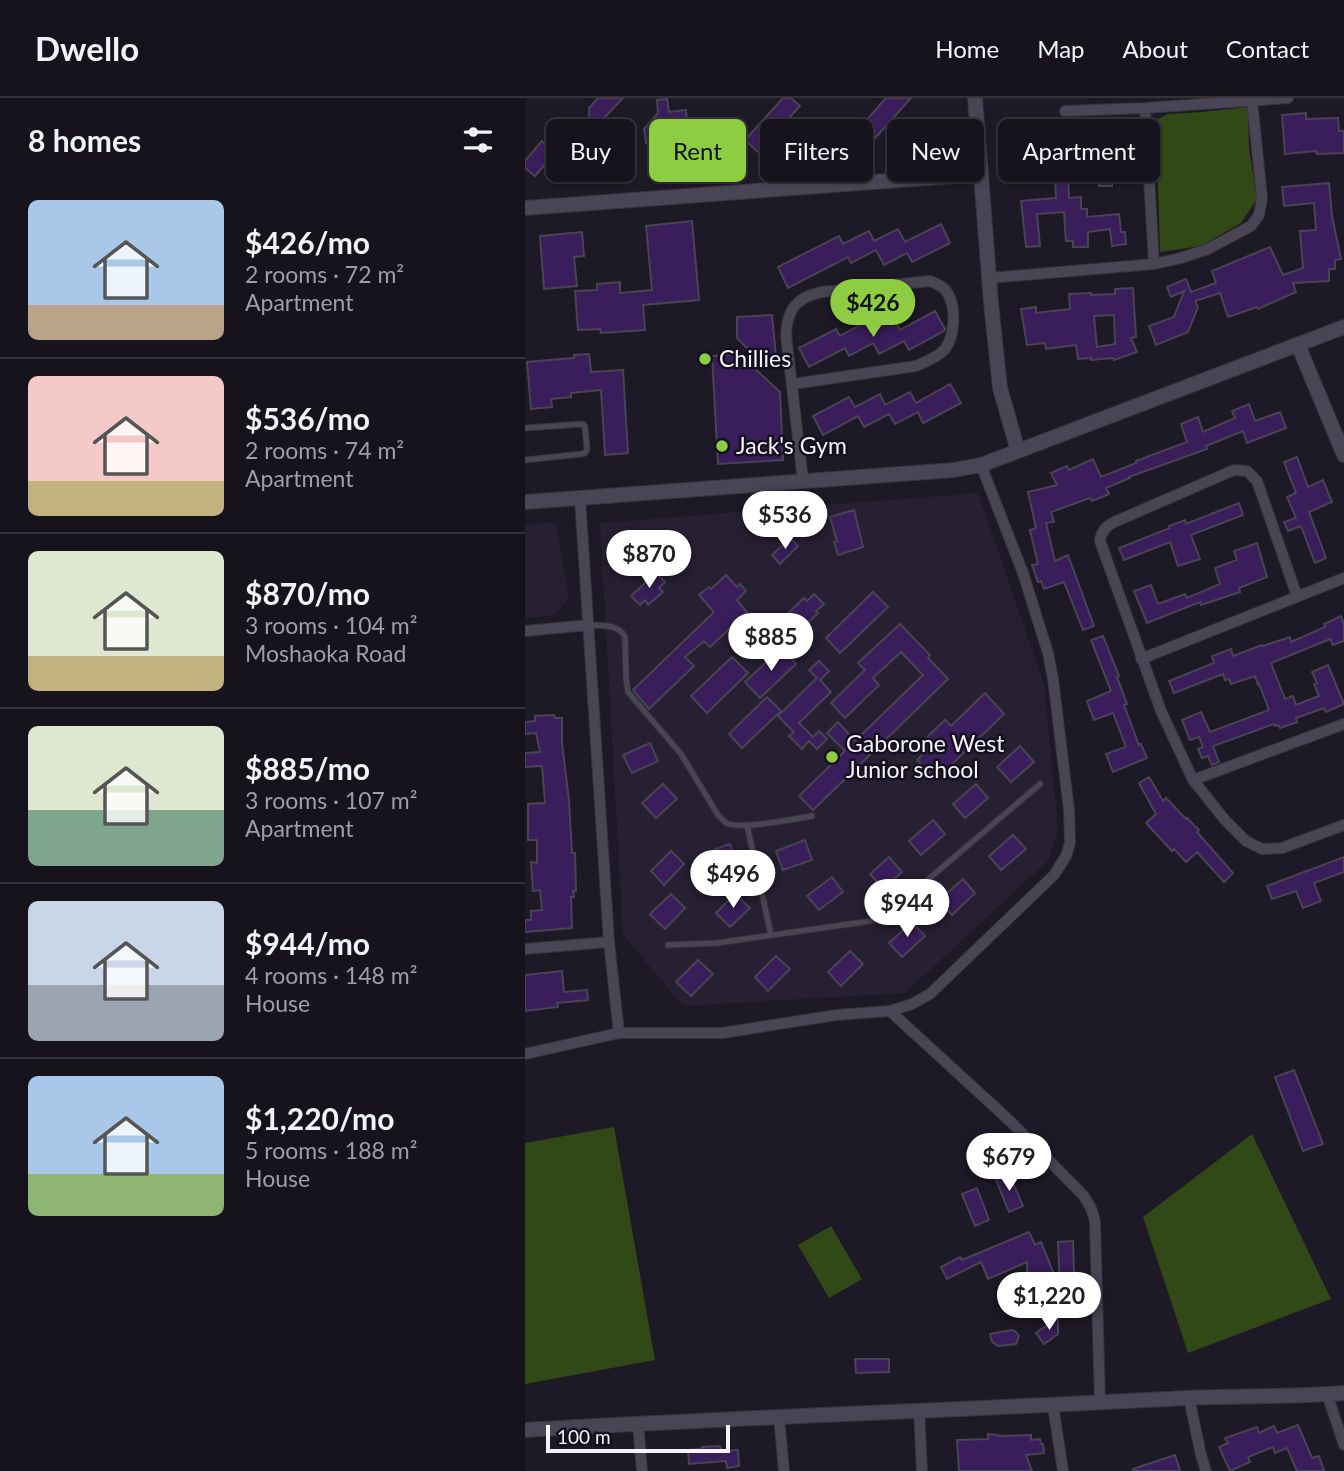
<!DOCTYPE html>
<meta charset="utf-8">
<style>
body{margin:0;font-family:Lato,sans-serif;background:#232029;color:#f1f3f6;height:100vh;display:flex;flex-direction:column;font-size:26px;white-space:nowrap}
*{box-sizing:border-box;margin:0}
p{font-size:23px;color:#9e9ea3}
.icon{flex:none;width:38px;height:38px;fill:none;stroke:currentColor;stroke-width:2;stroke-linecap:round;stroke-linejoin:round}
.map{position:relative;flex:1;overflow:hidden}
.panel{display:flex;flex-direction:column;background:#16131c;width:525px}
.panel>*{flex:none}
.guide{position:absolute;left:21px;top:21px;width:665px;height:63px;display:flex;gap:14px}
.scale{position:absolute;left:21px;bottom:18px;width:184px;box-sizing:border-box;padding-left:7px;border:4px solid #f5f2fb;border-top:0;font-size:19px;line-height:24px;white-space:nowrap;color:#f5f2fb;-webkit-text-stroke:5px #14101d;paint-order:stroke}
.price{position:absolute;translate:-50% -60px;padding:0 16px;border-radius:24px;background:#fff;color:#222;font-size:23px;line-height:46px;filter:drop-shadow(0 2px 4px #0008)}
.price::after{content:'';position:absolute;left:50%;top:42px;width:21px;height:16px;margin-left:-10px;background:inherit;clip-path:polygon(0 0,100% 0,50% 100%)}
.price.current{background:#8ecd42;color:#111}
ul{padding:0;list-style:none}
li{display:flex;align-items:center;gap:21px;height:175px;padding:0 28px}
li+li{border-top:2px solid #35323b}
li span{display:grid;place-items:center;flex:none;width:196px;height:140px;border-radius:10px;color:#555}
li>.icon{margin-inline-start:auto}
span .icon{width:84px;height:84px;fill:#fffc;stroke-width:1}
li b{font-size:30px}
h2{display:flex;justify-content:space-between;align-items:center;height:84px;padding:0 28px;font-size:30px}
.tag{padding:0 24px;border-radius:10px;background:#16131c;box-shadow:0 2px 5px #0004,0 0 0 2px #35323b;font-size:24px;line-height:63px}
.tag.current{background:#8ecd42;color:#111}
header{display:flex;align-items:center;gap:42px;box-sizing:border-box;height:98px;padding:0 35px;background:#16131c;border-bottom:2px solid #35323b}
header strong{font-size:33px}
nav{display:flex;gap:38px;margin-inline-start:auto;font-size:24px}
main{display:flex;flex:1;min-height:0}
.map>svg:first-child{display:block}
.built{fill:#272033}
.green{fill:#314817}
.building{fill:#391e5b;stroke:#494454;stroke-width:2;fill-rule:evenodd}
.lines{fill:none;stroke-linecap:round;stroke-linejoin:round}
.lane-casing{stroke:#37343e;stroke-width:7}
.street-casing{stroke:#37343e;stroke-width:12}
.secondary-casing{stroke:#37343e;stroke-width:16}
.lane{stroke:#4a4554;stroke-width:5}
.street{stroke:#4a4554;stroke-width:10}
.secondary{stroke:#4a4554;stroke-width:14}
.poi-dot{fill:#8ecd42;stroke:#14101d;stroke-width:2.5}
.labels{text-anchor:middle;stroke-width:5;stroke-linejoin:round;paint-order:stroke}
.poi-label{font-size:23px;fill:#f5f2fb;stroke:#14101d;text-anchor:start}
</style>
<header>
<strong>Dwello</strong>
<nav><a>Home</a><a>Map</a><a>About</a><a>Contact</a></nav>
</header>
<main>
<section class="panel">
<h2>8 homes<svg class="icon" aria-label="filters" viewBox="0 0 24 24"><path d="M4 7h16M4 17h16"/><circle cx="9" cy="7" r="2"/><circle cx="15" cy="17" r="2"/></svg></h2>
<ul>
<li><span style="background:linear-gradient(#a9c7e8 75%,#b9a48a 0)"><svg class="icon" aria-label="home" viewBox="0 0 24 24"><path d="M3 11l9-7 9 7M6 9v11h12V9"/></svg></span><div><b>$426/mo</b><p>2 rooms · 72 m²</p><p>Apartment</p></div></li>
<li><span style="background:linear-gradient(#f6c9c9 75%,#c2b280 0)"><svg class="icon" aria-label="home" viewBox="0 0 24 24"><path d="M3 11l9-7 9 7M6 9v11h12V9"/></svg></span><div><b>$536/mo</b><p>2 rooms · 74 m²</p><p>Apartment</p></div></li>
<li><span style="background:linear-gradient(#dfe7d0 75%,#c2b280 0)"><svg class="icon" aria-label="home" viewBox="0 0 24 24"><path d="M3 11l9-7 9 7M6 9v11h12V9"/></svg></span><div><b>$870/mo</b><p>3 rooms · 104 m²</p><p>Moshaoka Road</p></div></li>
<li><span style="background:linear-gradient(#dfe7d0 60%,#7fa58c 0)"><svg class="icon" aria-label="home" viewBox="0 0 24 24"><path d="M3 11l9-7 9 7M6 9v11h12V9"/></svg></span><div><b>$885/mo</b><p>3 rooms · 107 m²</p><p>Apartment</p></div></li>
<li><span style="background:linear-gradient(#c9d6e8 60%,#9aa5b1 0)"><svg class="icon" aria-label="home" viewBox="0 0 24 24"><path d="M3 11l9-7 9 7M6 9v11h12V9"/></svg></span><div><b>$944/mo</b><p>4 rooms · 148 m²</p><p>House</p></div></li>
<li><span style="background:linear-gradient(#a9c7e8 70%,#8fb573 0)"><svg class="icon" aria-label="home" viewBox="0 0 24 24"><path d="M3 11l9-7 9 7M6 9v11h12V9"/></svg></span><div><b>$1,220/mo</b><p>5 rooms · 188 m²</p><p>House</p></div></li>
</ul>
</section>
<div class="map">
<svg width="819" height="1373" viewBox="0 0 819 1373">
<rect width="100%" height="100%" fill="#1e1926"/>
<path class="built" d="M453 395 519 586 533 731 524 762 380 895 158 908 98 837 75 425Z
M31 424 44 499 30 517 0 520V427Z"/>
<path class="green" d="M723 9 724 50 732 101 716 125 676 148 635 154 631 22 643 16 677 14Z
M89 1029 130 1262 0 1286V1045Z
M727 1036 806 1201 663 1255 618 1119Z
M306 1128 337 1181 304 1200 273 1147Z"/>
<path class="building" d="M73 0H98L76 23 77 33 65 35 64 10Z
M258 0H266L275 8 233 54 220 42Z
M361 0H386L344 47 331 34Z
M142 1 144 14 161 12 162 24 146 25 131 44 121 45 119 31 133 15 132 2Z
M781 15V21L813 20 814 33H819V55L792 56 791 53 760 56 757 17Z
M597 41V84H587V88H574V78L543 80 544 100 556 99V111H562V119L594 116 596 134H600L601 146 587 148 585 131 563 134V149H548V143H541L539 114 512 116 515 148 501 149 496 103 531 100 528 43Z
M507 42 510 68 496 69 494 43Z
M17 43 30 54 10 78 0 70V63Z
M804 85 807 118 816 161 810 162V171H804V183L768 185 771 194 733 211 732 209 703 219 695 195 670 203 673 209 663 234 631 247 624 228 649 219 659 193 646 199 642 189 661 181 666 194 691 185 687 173 745 149 758 177 778 170 775 133 791 132 789 105 759 108 757 89Z
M167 123 174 202 118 207 120 232 76 235 75 231 53 232 50 193 72 192V186L95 184V195L127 192 121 128Z
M416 126 425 145 387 164 382 155 359 167 351 152 326 165 323 159 263 190 253 169 314 138 318 146 344 133 349 143 373 131 380 144Z
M57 134 59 158 49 159 52 188 19 191 15 138Z
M608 190 611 239 606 240 612 254 589 262 588 260 566 262V260L553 261 551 247 521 251 520 245 502 247 496 211 511 209V215L545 211 544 196 566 195V197L590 196V191ZM589 217 590 246 572 249 569 218Z
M410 213 420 231 419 233 384 252 379 243 354 256 348 245 324 258 320 250 284 269 274 250 311 231 315 238 340 224 345 234 369 221 375 232Z
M247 217 251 259 232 260 212 240V219Z
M64 256 66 274 98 272 103 355 80 357 76 292 46 295V299L26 301 27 309 6 311 2 264 49 260V257Z
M214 256 255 294 258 362 193 366 187 258Z
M425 286 436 305 398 325 393 314 370 326 364 316 339 329 333 318 298 337 288 318 324 299 330 309 355 296 360 307 385 294 391 305Z
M724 306 730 323 755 314 761 330 722 345 718 333 681 348 682 351 604 379 605 380 581 390 584 396 567 403 565 400 526 414 529 424 521 425 530 463 543 457 569 528 558 532 539 484 519 491 516 483 513 484 507 467 513 466 505 432 511 430 503 394 532 387 526 375 542 368 544 372 568 361 576 379 611 365V363L662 344 656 326 673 319 678 334 710 320 707 313Z
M772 359 783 389 798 382 807 404 784 414 801 460 790 465 776 428 763 433 759 424 771 420 762 399 771 395 759 364Z
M714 405 718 417 666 437 675 461 653 468 645 444 599 462 594 450 645 430 644 428 660 422 661 426Z
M329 412 338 449 313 457 309 444 312 443 305 419Z
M265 440 273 448 255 466 247 457Z
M732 445 742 479 714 490 715 494 676 507 675 504 622 525 609 493 626 487 633 506 660 496 662 500 695 486 690 470 712 462 709 453Z
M131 475 140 484 134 490 138 494 123 507 120 502 115 507 106 498Z
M201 477 212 489 215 486 221 493 212 502 222 514 185 549 179 543 160 559 169 568 124 611 108 592 189 514 174 497 184 489 186 491Z
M348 494 363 509 315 555 301 540Z
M289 496 299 506 291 513 293 515 257 550 243 535 279 500 282 503Z
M816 518 819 526V543L808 547 805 541 746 565 760 601 768 598 771 607 794 598 789 586 792 585 787 574 803 567 819 606 801 614 799 610 771 620 772 624 755 630 753 627 750 628 749 626 688 648 694 664 687 667 683 658 677 660 673 651 678 649 674 639 665 642 657 622 676 614 685 634 744 612 734 586 733 587 730 578 706 586 704 581 700 582 698 576 649 595 644 583 689 565 687 558 706 551 708 558 737 547 738 548 765 539 766 544 800 529 799 526Z
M375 526 405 557 403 560 423 581 288 712 274 698 320 653 302 635 313 624 330 643 398 577 376 554 348 580 354 587 320 620 306 605 340 572 333 565Z
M578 538 594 578 592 579 602 606 599 607 614 647 616 646 622 660 588 674 581 656 601 649 588 615 569 622 562 603 586 593 566 542Z
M256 550 271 566 235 600 220 584Z
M207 559 223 575 182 615 166 598Z
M294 563 304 573 295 582 306 594 274 625 288 639 294 633 302 641 292 651 284 643 277 651 264 638 269 634 253 618 292 580 284 572Z
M460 595 479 616 424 669 425 671 418 677 413 673 407 678 392 662 407 648 400 641 420 622 426 628Z
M242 599 256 613 217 650 204 636Z
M29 617 30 620H37V645L44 703 47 755H50L51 793H48L49 799H46L47 830 0 834V822H6V813L17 812 15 792 8 793 6 764 12 765V742H3V706L20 705 17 668 0 669V655L15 654 11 635 0 636V624L10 623V618Z
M125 645 133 663 107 675 98 657Z
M495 648 509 664 486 684 472 669Z
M624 679 638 703 641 700 661 721 662 720 674 732 672 734 708 775 699 784 672 754 661 764 649 751 647 753 621 725 631 716 614 685Z
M138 686 152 701 131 720 117 705Z
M451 686 463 700 440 720 428 706Z
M408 722 420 736 396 757 384 743Z
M488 737 501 751 476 772 464 758Z
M280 742 287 762 258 772 251 753Z
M205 746 211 765 197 769 190 751Z
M146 753 159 766 139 787 126 773Z
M364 759 377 774 358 791 345 776Z
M819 759V774L789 785 796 803 778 810 771 793 747 801 742 788Z
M307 779 318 794 294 812 282 798Z
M438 781 450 795 427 817 414 802Z
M146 796 160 810 140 831 125 816Z
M210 796 225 810 205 829 191 815Z
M387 824 400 838 377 859 364 845Z
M325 853 338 866 316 888 303 874Z
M251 858 265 871 243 893 230 879Z
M173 862 188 876 166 898 151 884Z
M37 873 39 894 62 892 63 902 32 905 33 909 0 913V877Z
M769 972 798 1046 778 1053 750 979Z
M484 1076 498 1108 484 1114 471 1082Z
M452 1090 464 1122 450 1128 437 1096Z
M504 1134 510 1147 516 1144 535 1191 533 1144 548 1143 549 1174H550L552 1193 551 1203 522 1205 521 1198 503 1199 502 1164 463 1181 456 1164 422 1181 416 1169 435 1159 437 1162Z
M533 1220V1236L519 1246 511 1235Z
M487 1232 490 1233 494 1238 491 1246 473 1248 467 1244 465 1236Z
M330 1261H364V1274L331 1275Z
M773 1327 787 1360 794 1358 799 1373H772L762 1350 750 1355 748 1349 723 1359 725 1364 705 1373 694 1349 703 1345 700 1340 732 1329 734 1335 749 1328 752 1335Z
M463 1336 473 1337V1338L506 1337V1342L515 1341 516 1346H518L519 1355 501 1357 507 1373H434L432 1342 463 1341Z
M195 1348 196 1353 213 1352 214 1368 202 1370 201 1363 164 1366 163 1352 177 1351V1349Z
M650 1357 655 1373H608V1371Z"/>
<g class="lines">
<g class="lane-casing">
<path id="lane" d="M0 330 58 326 60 329 62 351 60 355 56 356 0 362
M65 527C78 528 94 526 100 539L101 580 103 594 156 656 193 717C195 719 199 723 201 725 214 732 271 721 287 718
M222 727 246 837
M143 847 192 845 346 823 365 814 515 686"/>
</g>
<g class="street-casing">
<path id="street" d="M620 10 629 166
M540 13 620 10 763 0
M464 180 629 166 656 160 683 151 726 128 734 117 737 100 727 2
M268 286 391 268C401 264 413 259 420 251 430 238 431 210 423 196 420 189 412 186 405 183L297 194C272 199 262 211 261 237L278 383
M55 400 84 844 94 935H197L311 917 365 913 387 906 405 896 529 777 541 758 545 745 544 712 528 581 523 555 498 475 456 367
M772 498 732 383 722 373 709 372 587 425C580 430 576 434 575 443L636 613 668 682 700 722 721 743 737 751 757 750 819 727
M0 533 64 527
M616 561 819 480
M668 682 819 626
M0 851 84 844
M365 913 485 1023 558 1097 566 1110 570 1123 575 1305
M0 956 94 935
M802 1296 819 1347
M664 1300 676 1357 681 1373
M528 1308 538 1373
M394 1312 397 1373
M254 1319 259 1373
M113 1325 117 1373"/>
</g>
<g class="secondary-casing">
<path id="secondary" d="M450 0 466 205 475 290 493 353
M0 110 456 76
M773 247 819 357
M0 404 429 372 456 367 819 229
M0 1332C220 1319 440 1312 660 1300 713 1298 766 1299 819 1295"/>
</g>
<use href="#lane" class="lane"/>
<use href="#street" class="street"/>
<use href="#secondary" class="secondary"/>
</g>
<g class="poi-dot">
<circle cx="180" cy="261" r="7"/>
<circle cx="197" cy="348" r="7"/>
<circle cx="307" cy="659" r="7"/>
</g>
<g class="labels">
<g class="poi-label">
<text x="194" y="269">Chillies</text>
<text x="211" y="356">Jack's Gym</text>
<text x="321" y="654">Gaborone West<tspan x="321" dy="26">Junior school</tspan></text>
</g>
</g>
</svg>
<div class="scale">100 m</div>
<b class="price current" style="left:348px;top:241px">$426</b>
<b class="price" style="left:260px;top:453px">$536</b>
<b class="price" style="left:124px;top:492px">$870</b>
<b class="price" style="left:246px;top:575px">$885</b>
<b class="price" style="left:208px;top:812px">$496</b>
<b class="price" style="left:382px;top:841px">$944</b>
<b class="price" style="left:484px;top:1095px">$679</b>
<b class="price" style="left:524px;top:1234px">$1,220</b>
<div class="guide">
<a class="tag">Buy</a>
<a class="tag current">Rent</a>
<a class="tag">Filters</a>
<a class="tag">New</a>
<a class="tag">Apartment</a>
</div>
</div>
</main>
